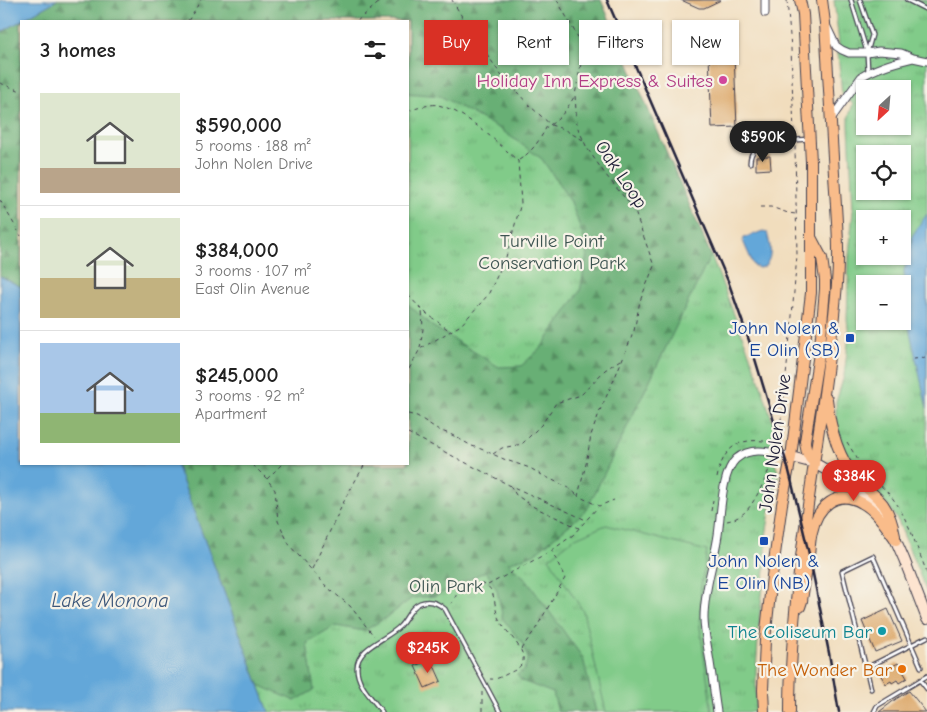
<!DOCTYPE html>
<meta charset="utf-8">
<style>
body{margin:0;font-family:"Comic Neue",sans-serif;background:#f6f6f6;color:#222;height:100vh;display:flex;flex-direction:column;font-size:19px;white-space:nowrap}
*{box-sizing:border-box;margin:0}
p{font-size:16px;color:#767676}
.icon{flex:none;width:28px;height:28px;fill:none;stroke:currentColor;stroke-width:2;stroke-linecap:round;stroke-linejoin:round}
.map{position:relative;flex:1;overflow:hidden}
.details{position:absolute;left:20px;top:20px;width:389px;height:445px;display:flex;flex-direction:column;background:#fff;border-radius:0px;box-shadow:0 1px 4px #0004}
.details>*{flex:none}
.top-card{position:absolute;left:424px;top:20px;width:428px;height:45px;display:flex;gap:10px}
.needle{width:32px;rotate:206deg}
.fabs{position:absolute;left:856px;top:80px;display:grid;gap:10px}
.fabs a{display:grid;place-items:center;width:55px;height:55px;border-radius:0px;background:#fff;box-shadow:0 1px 4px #0004;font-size:25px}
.price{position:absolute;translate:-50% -42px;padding:0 11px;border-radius:18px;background:#d93025;color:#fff;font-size:16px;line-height:32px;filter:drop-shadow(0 1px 2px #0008)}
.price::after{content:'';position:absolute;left:50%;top:30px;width:15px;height:11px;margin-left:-8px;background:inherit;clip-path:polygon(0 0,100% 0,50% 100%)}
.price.current{background:#222;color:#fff}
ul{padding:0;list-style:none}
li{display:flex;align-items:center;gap:15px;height:125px;padding:0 20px}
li+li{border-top:1px solid #e0e0e0}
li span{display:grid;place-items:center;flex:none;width:140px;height:100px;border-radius:0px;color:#555}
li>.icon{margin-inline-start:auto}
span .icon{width:60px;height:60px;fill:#fffc;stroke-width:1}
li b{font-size:21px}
h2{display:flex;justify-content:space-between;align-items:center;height:60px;padding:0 20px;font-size:21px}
.pill{padding:0 18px;border-radius:0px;background:#fff;box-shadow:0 1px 4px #0004;font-size:18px;line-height:45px}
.pill.current{background:#d93025;color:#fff}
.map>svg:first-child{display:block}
.grass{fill:url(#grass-tufts);stroke:#527662;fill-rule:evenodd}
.forest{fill:url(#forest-firs);stroke:#456858}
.garden{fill:#81cb89;stroke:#527662}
.water{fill:#64a7d9;stroke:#43648a}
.building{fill:#dda96c}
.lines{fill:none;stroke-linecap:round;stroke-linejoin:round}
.lane-casing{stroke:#413e4e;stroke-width:5.5}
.street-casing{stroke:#413e4e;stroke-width:9}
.secondary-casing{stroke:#413e4e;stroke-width:12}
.primary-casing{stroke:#413e4e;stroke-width:12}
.path{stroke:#413e4e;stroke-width:1;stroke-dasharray:4 4;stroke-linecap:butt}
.lane{stroke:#fff;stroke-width:3}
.street{stroke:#fff;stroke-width:7}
.secondary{stroke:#fde4d0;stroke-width:10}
.primary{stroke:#f9bc8a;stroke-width:10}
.rail{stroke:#22223b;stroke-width:2.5}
.hotel-dot{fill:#d1479c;stroke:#f7f3e8;stroke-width:2}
.transit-dot{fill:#1a4fb4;stroke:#f7f3e8;stroke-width:2}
.culture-dot{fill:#0f9aa8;stroke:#f7f3e8;stroke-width:2}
.food-dot{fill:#e8710a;stroke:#f7f3e8;stroke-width:2}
.labels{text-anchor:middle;stroke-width:4.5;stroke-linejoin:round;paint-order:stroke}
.hotel-label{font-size:19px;fill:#b23c85;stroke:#f7f3e8;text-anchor:end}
.street-label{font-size:19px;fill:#22223b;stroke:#f7f3e8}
.park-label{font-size:19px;fill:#3e5552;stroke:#f7f3e8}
.transit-label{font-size:19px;fill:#164399;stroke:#f7f3e8;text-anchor:end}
.culture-label{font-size:19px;fill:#0d838f;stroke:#f7f3e8;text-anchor:end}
.food-label{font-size:19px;fill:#c56008;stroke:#f7f3e8;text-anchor:end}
.water-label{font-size:20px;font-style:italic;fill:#3c577a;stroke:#f7f3e8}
</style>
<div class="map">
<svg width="927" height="712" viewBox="0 0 927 712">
<defs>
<pattern id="grass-tufts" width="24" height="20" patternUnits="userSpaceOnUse" patternTransform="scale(1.25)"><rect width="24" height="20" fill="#81cb89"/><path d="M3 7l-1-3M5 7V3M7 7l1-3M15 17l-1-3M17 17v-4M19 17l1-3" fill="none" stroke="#6fae77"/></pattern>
<pattern id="forest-firs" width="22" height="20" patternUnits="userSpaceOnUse" patternTransform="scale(1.25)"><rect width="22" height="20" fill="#68af75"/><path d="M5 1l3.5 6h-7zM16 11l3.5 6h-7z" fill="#558e61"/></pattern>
</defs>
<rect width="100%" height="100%" fill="#f7f3e8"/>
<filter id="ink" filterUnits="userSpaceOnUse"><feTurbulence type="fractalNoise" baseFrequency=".02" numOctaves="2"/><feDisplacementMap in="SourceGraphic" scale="10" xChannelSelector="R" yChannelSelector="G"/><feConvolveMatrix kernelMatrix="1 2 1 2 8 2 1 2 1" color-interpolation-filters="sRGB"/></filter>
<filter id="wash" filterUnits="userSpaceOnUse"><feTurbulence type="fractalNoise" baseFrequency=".0096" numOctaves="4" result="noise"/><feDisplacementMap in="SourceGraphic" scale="20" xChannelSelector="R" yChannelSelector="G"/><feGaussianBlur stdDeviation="1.12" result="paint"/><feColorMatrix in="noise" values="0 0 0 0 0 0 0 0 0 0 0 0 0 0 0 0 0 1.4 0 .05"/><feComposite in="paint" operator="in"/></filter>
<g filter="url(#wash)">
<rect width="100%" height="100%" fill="#f1ddbd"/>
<path class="grass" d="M57 0H601L711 255 758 376 777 435 775 464 778 471V480L772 500 766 536V562L760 612 756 670V712H269L176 464H408V21H21V287L0 276V33Z
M834 0H927V593L898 521 890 508 861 478 847 459 839 436 837 427 836 416V402L844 376 849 335 847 319 849 256 853 210 849 126V116L853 104 842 94 838 54 839 43ZM865 89H902V126H865ZM865 154H902V191H865ZM865 219H902V256H865ZM865 284H902V321H865Z"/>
<path class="forest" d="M57 0H601L711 255 587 509 573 522 534 554 508 563 525 578 583 658 596 712H558L553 693 522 681 517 675 524 670 528 658 522 643 503 619 497 590 486 571 435 596 412 598 390 615 364 631 336 626 307 643 314 690 295 701 259 685 176 464H408V304L432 326 499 367 521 366 541 348 580 291 588 250 571 202 542 159 500 129 440 96 408 93V21H21V287L0 276V33Z"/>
<path class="garden" d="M606 525 707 551 701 587 700 627 712 712H606L583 611 549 558 573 539Z"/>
<path class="water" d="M0 0H57L0 33Z
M927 214V408L908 323 904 271 912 241V236Z
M763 231 767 232C770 245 774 256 764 267L759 268 754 266 743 241 744 238Z
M0 276 21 287V464H176L269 712H0Z"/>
<g id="blocks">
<path class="building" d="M681 0H721L704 8H699Z
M733 31 737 127 712 128 708 32Z
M770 156 771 169 756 170V157Z
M888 609 902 641 875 652 862 621Z
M431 659 441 681 425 688 415 666Z
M898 663 907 678 899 683 897 680 892 683 891 681 886 684 880 674Z
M909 691 926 712H879L896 699Z"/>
</g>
</g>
<g filter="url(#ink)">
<use href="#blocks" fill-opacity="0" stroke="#413e4e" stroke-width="1"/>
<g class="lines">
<g class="lane-casing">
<path id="lane" d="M851 0 867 52
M860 0 872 35 867 53 868 72
M907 0 927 10
M750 163C750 158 752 152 756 148 765 141 797 140 809 139
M921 667 873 556 842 571 866 668 927 637
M866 668 871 689
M920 680 927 689
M382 712C373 699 357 685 357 668 357 647 388 639 400 626 407 619 410 607 420 603 430 599 438 603 445 609L500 712
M874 712 877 706 927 676"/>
</g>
<g class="street-casing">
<path id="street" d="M765 13V0
M827 27 836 46 842 50 849 53H867L879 51 901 53 913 58 927 61
M831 119 861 77C877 67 895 62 913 58
M717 712C714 693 712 674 709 656 707 643 704 630 704 618 704 589 714 563 718 535 721 516 721 473 736 459 752 445 773 453 791 457"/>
</g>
<g class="secondary-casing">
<path id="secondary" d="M791 457 814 463 837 476 864 494 881 512 883 517
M893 534 904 559 927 619"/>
</g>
<g class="primary-casing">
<path id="primary" d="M812 239 822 258 825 280V289L820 347 805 441C806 451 807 456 814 463
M827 399C830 426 837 456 855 477 864 487 875 494 883 504 890 514 893 525 895 536
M800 607 802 601C804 585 807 570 809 555 810 547 810 539 812 532 817 507 837 488 862 503 877 511 886 527 896 540
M764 712 763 690 765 640 772 576 782 504 791 457 811 293V162L803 14 800 0
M790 712C790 568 825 427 837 284 840 247 836 210 834 174 831 124 828 73 825 23L822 0"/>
</g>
<path class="path" d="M452 0 464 20 501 75 531 107 551 125 563 129 583 140
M557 0 584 48 575 95 577 126 587 148 605 174 634 209 654 266 640 301 634 331 613 382 601 408 591 435 586 464 578 496 599 506 614 500
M787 0 791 48 794 134
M188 21 201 0
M357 21 382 0
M0 83 21 91
M408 111C415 109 431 103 438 105 465 111 498 143 518 161L521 203 506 257 488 295 461 325 420 349 408 371
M519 160C532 152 540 140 547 126 559 122 568 107 574 97
M0 200 21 236
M760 207H771L788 213 796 214
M408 295 422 310 450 331
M420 348 423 329 422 310
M913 359 927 358
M408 414 417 416 439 430 452 435 472 446 481 449 506 460 530 468 542 475 569 488 577 495
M408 433 509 485 586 520
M847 442 861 465 891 496 899 507 910 529 927 573
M776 445 779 435 784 396 792 316 797 255 795 146
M493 454 502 448 522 444 542 424 556 403 581 395 605 370 620 360
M254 464V466L267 479 275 490 278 521 290 546 327 587 350 606 374 636
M717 478C724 443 742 436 776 443
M267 479 282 464
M510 485 516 495 534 507 579 528
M711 511 713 500
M727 521C733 520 740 517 745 512 755 503 768 474 772 461
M312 569 347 495 365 464
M488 585 551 551 573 535 598 507
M450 605C454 601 455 597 458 592 462 588 477 583 483 584 496 587 494 607 498 617 505 635 542 659 511 672 504 675 498 680 490 679
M521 649 535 630 565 578 552 551
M482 712V691"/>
<use href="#lane" class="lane"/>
<use href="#street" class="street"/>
<use href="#secondary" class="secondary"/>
<use href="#primary" class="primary"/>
<path class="rail" d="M607 0 728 281 752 349 789 471 809 554 829 653 839 712"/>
</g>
</g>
<circle class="hotel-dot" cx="723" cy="80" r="5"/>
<g class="transit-dot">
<rect x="845" y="333" width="10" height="10" rx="2.5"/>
<rect x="759" y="536" width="10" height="10" rx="2.5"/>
</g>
<circle class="culture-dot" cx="882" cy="631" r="5"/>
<circle class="food-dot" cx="902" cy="669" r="5"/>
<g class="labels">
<g class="hotel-label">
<text x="713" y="87">Holiday Inn Express &amp; Suites</text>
</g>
<g class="street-label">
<text transform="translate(622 174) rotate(56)" y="7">Oak Loop</text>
<text transform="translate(774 443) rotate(-82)" y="7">John Nolen Drive</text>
</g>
<g class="park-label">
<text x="552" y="247">Turville Point<tspan x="552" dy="22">Conservation Park</tspan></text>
<text x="446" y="592">Olin Park</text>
</g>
<g class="transit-label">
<text x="840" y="334">John Nolen &amp;<tspan x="840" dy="22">E Olin (SB)</tspan></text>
<text x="764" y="567" text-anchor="middle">John Nolen &amp;<tspan x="764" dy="22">E Olin (NB)</tspan></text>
</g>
<g class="culture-label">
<text x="872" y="638">The Coliseum Bar</text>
</g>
<g class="food-label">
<text x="892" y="676">The Wonder Bar</text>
</g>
<g class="water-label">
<text x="110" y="607">Lake Monona</text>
</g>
</g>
</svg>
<div class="fabs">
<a><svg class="needle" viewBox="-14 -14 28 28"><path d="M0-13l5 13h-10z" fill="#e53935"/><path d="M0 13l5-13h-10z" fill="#767676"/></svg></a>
<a><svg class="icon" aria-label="locate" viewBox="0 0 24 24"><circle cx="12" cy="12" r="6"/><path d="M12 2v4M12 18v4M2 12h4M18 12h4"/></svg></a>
<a>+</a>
<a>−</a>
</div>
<b class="price current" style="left:763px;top:163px">$590K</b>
<b class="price" style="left:854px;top:502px">$384K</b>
<b class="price" style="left:428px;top:674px">$245K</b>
<div class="top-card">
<a class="pill current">Buy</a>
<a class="pill">Rent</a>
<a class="pill">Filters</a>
<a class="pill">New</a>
</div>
<section class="details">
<h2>3 homes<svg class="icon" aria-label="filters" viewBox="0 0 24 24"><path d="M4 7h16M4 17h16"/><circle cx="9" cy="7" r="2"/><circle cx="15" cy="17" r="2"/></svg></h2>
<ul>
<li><span style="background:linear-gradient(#dfe7d0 75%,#b9a48a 0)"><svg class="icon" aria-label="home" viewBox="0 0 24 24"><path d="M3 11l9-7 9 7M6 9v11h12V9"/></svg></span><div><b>$590,000</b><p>5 rooms · 188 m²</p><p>John Nolen Drive</p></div></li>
<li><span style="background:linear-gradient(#dfe7d0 60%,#c2b280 0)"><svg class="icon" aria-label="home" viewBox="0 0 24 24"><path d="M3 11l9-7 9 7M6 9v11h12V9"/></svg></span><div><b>$384,000</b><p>3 rooms · 107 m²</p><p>East Olin Avenue</p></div></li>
<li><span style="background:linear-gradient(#a9c7e8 70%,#8fb573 0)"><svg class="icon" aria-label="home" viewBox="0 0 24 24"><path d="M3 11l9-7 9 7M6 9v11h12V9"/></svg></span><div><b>$245,000</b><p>3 rooms · 92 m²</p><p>Apartment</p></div></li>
</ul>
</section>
</div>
